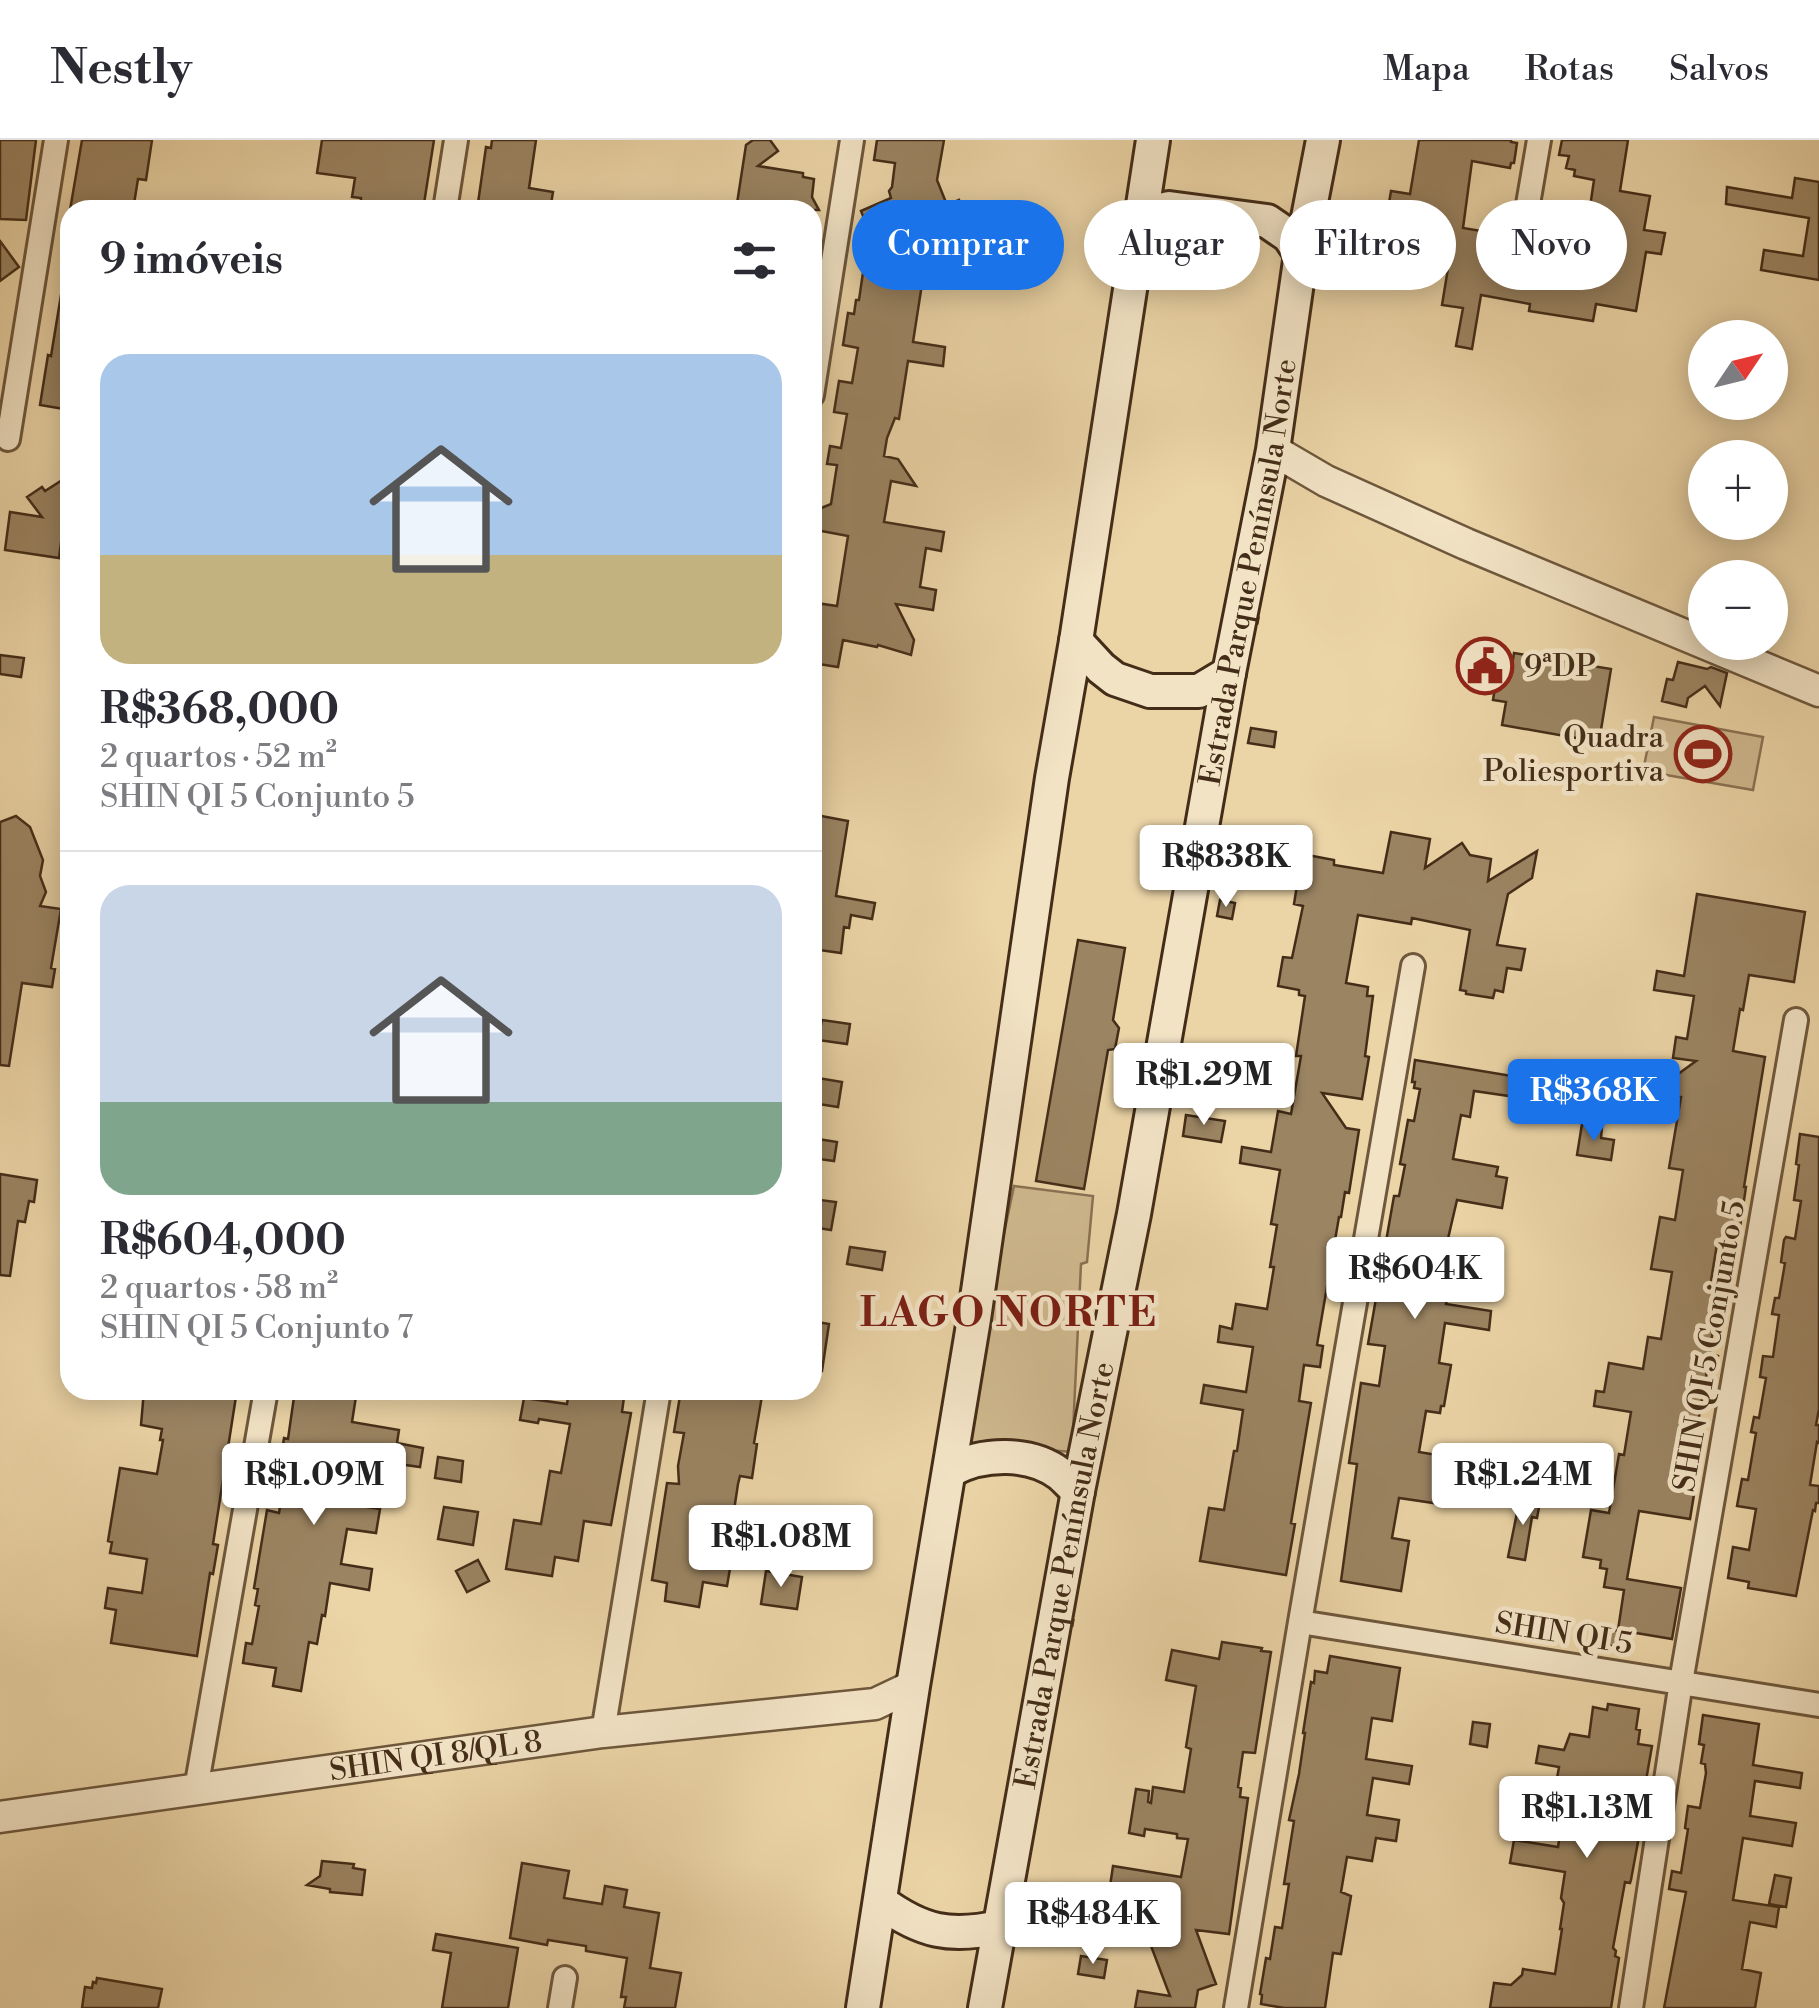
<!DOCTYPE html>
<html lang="pt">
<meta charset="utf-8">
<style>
body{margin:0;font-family:"Libre Bodoni",serif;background:#f2f2f3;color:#2b2b33;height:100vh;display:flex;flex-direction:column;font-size:38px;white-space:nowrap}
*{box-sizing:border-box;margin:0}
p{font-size:32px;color:#7c7c81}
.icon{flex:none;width:55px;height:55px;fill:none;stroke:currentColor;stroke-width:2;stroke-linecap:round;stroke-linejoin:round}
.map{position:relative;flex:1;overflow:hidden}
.sheet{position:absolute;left:60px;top:60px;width:762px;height:1200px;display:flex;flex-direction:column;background:#fff;border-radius:30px;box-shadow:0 5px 25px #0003}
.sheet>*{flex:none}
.banner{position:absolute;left:852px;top:60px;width:815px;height:90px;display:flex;gap:20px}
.needle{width:65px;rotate:55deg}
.controls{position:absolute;left:1688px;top:180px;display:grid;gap:20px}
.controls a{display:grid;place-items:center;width:100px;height:100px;border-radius:50%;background:#fff;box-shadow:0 5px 25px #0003;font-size:50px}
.price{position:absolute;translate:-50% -85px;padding:0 22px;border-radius:10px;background:#fff;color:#222;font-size:32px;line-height:65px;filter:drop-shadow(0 2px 5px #0008)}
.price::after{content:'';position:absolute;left:50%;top:60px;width:30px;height:22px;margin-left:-15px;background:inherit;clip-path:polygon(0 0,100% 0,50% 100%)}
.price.selected{background:#1a73e8;color:#fff}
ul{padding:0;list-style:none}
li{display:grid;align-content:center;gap:20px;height:530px;padding:0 40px}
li+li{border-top:2px solid #e1e1e2}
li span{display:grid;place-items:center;height:310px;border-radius:30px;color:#555}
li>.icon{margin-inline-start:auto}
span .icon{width:180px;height:180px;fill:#fffc;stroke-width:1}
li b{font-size:42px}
h2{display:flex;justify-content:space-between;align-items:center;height:120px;padding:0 40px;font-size:42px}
.tag{padding:0 35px;border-radius:45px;background:#fff;box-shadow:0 5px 25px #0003;font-size:35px;line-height:90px}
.tag.selected{background:#1a73e8;color:#fff}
header{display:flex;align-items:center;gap:60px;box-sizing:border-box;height:140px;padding:0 50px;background:#fff;border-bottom:2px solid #e1e1e2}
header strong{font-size:48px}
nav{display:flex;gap:55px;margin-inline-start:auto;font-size:35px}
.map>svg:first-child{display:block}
.green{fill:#cfb88e;stroke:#8a7253;stroke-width:2.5}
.building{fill:#9b8462;stroke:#442d18;stroke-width:2.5}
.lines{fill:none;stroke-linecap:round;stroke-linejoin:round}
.minor-casing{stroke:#6e573c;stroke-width:28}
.tertiary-casing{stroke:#6e573c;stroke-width:35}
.secondary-casing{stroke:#442d18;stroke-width:38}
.minor{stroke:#f2e3c5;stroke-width:22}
.tertiary{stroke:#f2e3c5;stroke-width:30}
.secondary{stroke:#f2e3c5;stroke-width:32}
.labels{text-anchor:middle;stroke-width:9;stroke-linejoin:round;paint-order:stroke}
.street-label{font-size:30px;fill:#442d18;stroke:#f2e3c5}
.poi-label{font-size:30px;fill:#442d18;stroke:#f2e3c5;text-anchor:start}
.district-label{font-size:40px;font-weight:bold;letter-spacing:2.5px;fill:#7a1f14;stroke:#f2e3c5}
</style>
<header>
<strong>Nestly</strong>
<nav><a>Mapa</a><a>Rotas</a><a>Salvos</a></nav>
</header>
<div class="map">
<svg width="1819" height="1868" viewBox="0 0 1819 1868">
<rect width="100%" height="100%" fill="#ebd4a6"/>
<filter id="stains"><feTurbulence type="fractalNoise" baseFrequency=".002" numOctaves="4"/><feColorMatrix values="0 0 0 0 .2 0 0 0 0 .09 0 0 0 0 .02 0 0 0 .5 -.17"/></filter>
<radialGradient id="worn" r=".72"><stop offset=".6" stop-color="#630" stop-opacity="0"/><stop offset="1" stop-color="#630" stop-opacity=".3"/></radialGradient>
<path class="green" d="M1654 577 1763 597 1753 650 1643 631Z
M1014 1046 1093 1056 1087 1122 1081 1124 1072 1312 960 1303Z"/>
<path class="building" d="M0 0H36L26 80 0 79Z
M82 0H152L146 40 138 39 133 70H70Z
M322 0H434L423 70H360L361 58 352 57 355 38 317 33Z
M492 0H536L529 48 553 52 550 70H477L486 7 491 8Z
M753 0H770L778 11 758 26 803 33V37L814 39 812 57 819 70H736L746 5Z
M877 0H944L937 40 947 65 959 60 975 101 971 131 932 125 930 145 922 144 913 202 945 207 943 226 908 221 899 279 895 278 887 298 884 316 898 319 916 346 891 341 884 382 944 392 941 411 926 408 920 447 936 450 933 470 896 464 914 500 911 515 878 505 877 507 843 500 838 527 812 523V481L816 463 837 466 848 396 816 390V386L819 369 831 364 837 325 827 324 830 306 841 308 847 274 834 272 839 241 852 243 858 208 843 205 848 173 854 174 856 160H859L869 91 861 71 891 58 889 51 892 47 895 23 874 20Z
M1419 0H1511V2L1517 3 1514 23H1511L1510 28 1472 21 1463 88 1584 108 1594 40 1574 36 1575 30 1566 28 1569 16 1559 15 1562 0H1628L1620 51 1650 56 1644 90 1665 93 1661 114 1646 112 1636 171 1596 164 1593 181 1529 171 1530 164 1481 155 1472 209 1456 206 1463 168 1442 165 1451 110 1411 102 1410 109 1394 106 1400 71 1388 69 1391 51 1410 54Z
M1795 38 1819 42V140L1761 130 1764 110 1803 116 1809 78 1726 64 1727 47 1792 58Z
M0 101 19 127 0 141Z
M61 155 70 156V270L40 265 48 215 51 216Z
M70 335V390L62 395 59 418 5 410 10 372 42 377 27 357 42 347 45 351Z
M1514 513 1611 529 1599 602 1502 585 1506 562 1493 560 1497 535 1510 537Z
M0 515 24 518 21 537 0 534Z
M1678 522 1707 529 1711 527 1727 533 1720 566 1705 546 1688 558 1686 567 1662 561 1667 539 1673 540Z
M1251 588 1276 592 1274 607 1248 603Z
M816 675 848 681 836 756 875 763 872 779 851 775 849 788 844 787 841 813 812 809V698Z
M16 676 30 687 43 720 40 736 46 752 40 766 61 769 51 828 55 829 52 847 22 843 9 926 0 925V682Z
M1391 692 1430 699 1425 728 1462 703 1470 715 1491 719 1488 741 1537 711 1532 738 1508 754 1497 805 1525 809 1521 830 1507 828 1503 852 1495 850 1493 858 1466 854V851L1460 850 1470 790 1412 778 1411 784 1358 775 1346 843 1368 847 1367 856H1373L1365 916 1369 917 1362 959 1322 953 1346 988 1359 990 1349 1053 1345 1052 1341 1077H1339L1317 1205 1323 1206 1320 1227 1304 1225 1299 1261 1311 1263 1291 1383 1295 1384 1286 1435 1200 1421 1209 1368 1224 1370 1234 1311H1237L1243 1270 1201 1263 1204 1245 1246 1252 1253 1207 1218 1202 1220 1186 1232 1189 1236 1164 1267 1169 1274 1127H1270L1277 1085 1271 1084 1280 1030 1240 1023 1242 1007 1271 1012 1278 971 1291 974 1301 916H1296L1305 856 1299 855V850L1278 846 1283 817 1292 818 1303 766 1294 764 1302 714 1334 720V725L1383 733Z
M1697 754 1805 772 1794 842 1749 835 1743 870 1740 869 1733 911 1765 917 1744 1047H1746L1737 1107 1717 1104 1710 1147 1720 1149 1710 1208V1214L1718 1216 1715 1232 1707 1231 1698 1282 1691 1326 1692 1329 1698 1330 1690 1379 1639 1371 1627 1439 1681 1448 1672 1499 1618 1490 1624 1450 1604 1447 1607 1429 1600 1428 1601 1420 1583 1417 1591 1370 1609 1373 1619 1314 1624 1315 1631 1272 1594 1266 1596 1251 1604 1252 1609 1223 1643 1229 1648 1197 1661 1199 1672 1132 1651 1129 1660 1077 1675 1080 1683 1030 1669 1028 1681 957 1652 953 1696 921 1673 918 1676 897 1687 899 1694 856 1654 850 1657 831 1684 836Z
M1220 760 1235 763 1232 779 1217 776Z
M1078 800 1125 808 1113 880 1119 888 1115 909 1108 910 1084 1049 1036 1041Z
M822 880 850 884 847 904 818 900Z
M1415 920 1512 936 1509 956 1474 951 1470 977 1461 975 1453 1019 1498 1027 1496 1036 1507 1038 1502 1068 1457 1060 1447 1103 1456 1104 1446 1164 1491 1171 1489 1190 1445 1183 1439 1223 1451 1225 1444 1266H1441L1440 1273 1426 1271 1419 1312 1449 1317 1445 1346 1450 1347 1447 1365 1399 1358 1392 1398 1409 1401 1401 1451 1341 1441 1357 1324 1349 1323 1361 1243 1379 1246 1385 1206 1368 1204 1394 1056H1399L1405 1025 1400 1024 1408 980 1414 981 1420 949 1414 948 1415 942H1412Z
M1550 935 1586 942 1583 962 1546 956Z
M812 937 842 942 838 967 812 963Z
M1186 975 1225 981 1221 1002 1183 996Z
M1582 984 1602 988 1601 998 1614 1000 1611 1020 1577 1015Z
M1800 994 1819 997V1269L1816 1285H1819V1303L1817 1302 1810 1345 1819 1346V1363H1816L1815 1371 1813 1370 1796 1456 1748 1448 1749 1442 1728 1438 1733 1407 1749 1410 1756 1369 1737 1366 1742 1339 1748 1340 1756 1293 1751 1292 1754 1277 1759 1278 1766 1238 1760 1237 1763 1216 1773 1217 1779 1175 1772 1174 1775 1158H1779L1785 1123 1781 1122 1784 1100 1786 1097 1795 1099 1801 1061 1794 1060 1799 1025 1796 1024Z
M812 998 837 1002 834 1021 812 1018Z
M0 1034 37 1040 34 1062 29 1061 25 1082 18 1081 10 1136 0 1135Z
M812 1059 836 1062 831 1090 812 1087Z
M850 1107 885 1112 882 1130 847 1124Z
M812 1181 829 1184 822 1231H812Z
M144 1250H237L213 1404 218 1405 213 1434 210 1433 197 1516 111 1503 116 1470 105 1468 108 1448 142 1453 147 1419 110 1413 112 1402 108 1401 120 1328 157 1334 163 1300H160L162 1289 141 1285Z
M295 1250H357L352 1282 399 1290 397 1303 423 1308 420 1327 384 1322V1326L341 1319 334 1362 380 1369 376 1393 347 1389 341 1424 372 1429 369 1450 330 1443 325 1476 322 1475 317 1504 309 1502 301 1551 273 1546 276 1528 243 1523 246 1503 252 1504 259 1466 255 1465 258 1449 254 1448 267 1370 279 1373 287 1324 280 1323 284 1298 288 1299Z
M569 1250H625L622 1272 631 1273 611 1385 584 1381 578 1421 555 1417 552 1436 506 1429 514 1380 541 1384 550 1331 561 1333 570 1284 539 1279 538 1283 520 1280 524 1258 567 1264Z
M681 1250H763L754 1303 757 1304 752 1338 740 1336 738 1344 728 1410 733 1411 727 1446 703 1442 699 1467 665 1461 667 1443 652 1440 667 1343 679 1344 678 1326 684 1293 674 1292Z
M438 1317 463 1321 461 1342 435 1338Z
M1520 1358 1540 1362 1537 1378 1532 1377 1525 1420 1508 1417Z
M444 1367 478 1372 473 1405 438 1399Z
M478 1420 489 1441 467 1452 456 1431Z
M766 1431 802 1437 797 1469 761 1464Z
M1607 1489 1625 1492 1623 1508 1604 1505Z
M1222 1502 1262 1508 1261 1511 1271 1512 1255 1613 1243 1612 1238 1647 1241 1648 1240 1657 1248 1658 1229 1794 1196 1790 1216 1844 1198 1850 1195 1868H1135L1138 1851 1170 1856 1151 1806 1166 1800 1172 1752 1137 1747 1131 1782 1091 1775 1094 1751 1109 1753 1113 1726 1181 1737 1188 1699 1177 1698V1694L1145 1689 1144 1696 1129 1693 1136 1649 1149 1651 1148 1662 1151 1663 1153 1647 1184 1652 1191 1609 1186 1607 1196 1546 1166 1540 1172 1510 1219 1519Z
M1330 1516 1400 1528 1392 1581 1372 1578 1366 1619 1412 1626 1409 1644 1373 1638 1367 1675 1399 1680 1396 1701 1376 1698 1372 1721 1347 1717 1341 1752 1351 1756 1341 1814 1333 1813 1325 1868H1284L1261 1864 1262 1855 1260 1854 1266 1818 1270 1819 1275 1787 1282 1788 1289 1744H1284L1294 1681 1289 1680 1299 1634 1305 1593H1303L1311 1542 1314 1543 1315 1531 1327 1533Z
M1608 1564 1639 1569 1636 1589 1640 1590 1638 1604 1652 1606 1644 1652 1640 1655 1634 1690 1640 1691 1631 1740 1630 1743 1625 1742 1613 1808 1616 1811 1615 1816 1619 1818 1611 1868H1490L1494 1843 1511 1845 1522 1835 1523 1829 1555 1834 1562 1789H1560L1564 1763 1561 1758 1565 1732 1510 1723 1514 1700 1558 1707 1564 1669 1552 1667 1559 1627 1536 1623 1539 1606 1564 1610 1570 1594 1589 1597 1593 1567 1607 1570Z
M1703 1575 1759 1584 1753 1625 1802 1633 1800 1648 1755 1641 1750 1676 1796 1683 1792 1706 1743 1698 1733 1760 1779 1767 1776 1787 1750 1782 1742 1829 1761 1833 1755 1868H1664L1686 1752 1669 1749 1672 1731 1681 1733 1688 1689 1685 1688 1688 1666 1700 1668 1706 1633 1705 1624 1701 1623 1704 1605 1699 1604Z
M1473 1582 1490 1584 1487 1607 1470 1604Z
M322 1721 354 1724 353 1728 365 1730 362 1755 330 1752V1749L307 1745 320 1736Z
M522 1723 569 1731 564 1758 602 1764 605 1746 627 1750 624 1767 659 1773 650 1828 681 1833 675 1868H624L626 1857H621L627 1818 586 1811V1806L548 1800 547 1805 510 1798Z
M1775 1735 1791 1738 1786 1767 1769 1764Z
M436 1794 518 1808 508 1868H442L451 1813 433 1810Z
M1081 1816 1107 1820 1104 1838 1078 1834Z
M97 1838 162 1849 158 1868H82L85 1847 92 1848 93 1842 96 1843Z"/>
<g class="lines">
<g class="minor-casing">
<path id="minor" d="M445 70 456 0
M1527 70 1539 0
M812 255 852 0
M8 299 56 0
M1300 1482 1819 1565
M603 1592 659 1250
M196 1649 266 1250
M560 1868 565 1838
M1236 1868 1300 1482 1413 826
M1631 1868 1681 1542 1796 880"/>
</g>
<g class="tertiary-casing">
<g id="tertiary">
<path d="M1273 310 1326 341 1466 404 1819 551"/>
<path id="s1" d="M0 1677 603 1592 875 1564 913 1546"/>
</g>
</g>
<g class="secondary-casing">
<g id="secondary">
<path d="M1139 87 1157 71 1169 68 1267 81 1289 96 1301 114"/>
<path d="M1076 501 1101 528 1115 539 1150 551H1199L1229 533"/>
<path d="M951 1330C982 1313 1030 1311 1060 1334 1066 1339 1072 1346 1078 1351"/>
<path d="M881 1762C922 1792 950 1798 1000 1787"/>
<path d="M863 1868 913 1546 974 1179 1052 638 1076 501 1153 0"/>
<path id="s2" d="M985 1868 1078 1351 1134 1074 1229 533 1273 310 1301 114 1323 0"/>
</g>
</g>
<use href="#minor" class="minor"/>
<use href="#tertiary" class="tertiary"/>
<use href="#secondary" class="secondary"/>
</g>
<defs>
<g id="civic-ring" transform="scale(2.875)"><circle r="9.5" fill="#f2e3c5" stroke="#8f2418" stroke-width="1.5"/><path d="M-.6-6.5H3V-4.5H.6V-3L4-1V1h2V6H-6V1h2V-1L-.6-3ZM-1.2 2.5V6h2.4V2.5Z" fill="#8f2418"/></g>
<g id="stadium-ring" transform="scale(2.875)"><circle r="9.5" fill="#f2e3c5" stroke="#8f2418" stroke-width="1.5"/><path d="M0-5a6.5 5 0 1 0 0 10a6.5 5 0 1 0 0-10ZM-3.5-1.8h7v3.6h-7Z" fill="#8f2418"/></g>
</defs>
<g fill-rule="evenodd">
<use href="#civic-ring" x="1485" y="526"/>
<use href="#stadium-ring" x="1703" y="614"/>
</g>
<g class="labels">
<g class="street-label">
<text dy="10" stroke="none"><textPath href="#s2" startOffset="1460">Estrada Parque Península Norte</textPath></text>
<text transform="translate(1709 1206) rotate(-80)" y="10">SHIN QI 5 Conjunto 5</text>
<text dy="10" stroke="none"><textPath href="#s2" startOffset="440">Estrada Parque Península Norte</textPath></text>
<text transform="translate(1564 1493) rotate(9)" y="10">SHIN QI 5</text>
<text dy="10" stroke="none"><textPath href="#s1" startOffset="440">SHIN QI 8/QL 8</textPath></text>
</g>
<g class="poi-label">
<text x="1524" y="536">9ªDP</text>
<text x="1664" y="607" text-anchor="end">Quadra<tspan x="1664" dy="34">Poliesportiva</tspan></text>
</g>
<g class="district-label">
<text x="1009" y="1186">LAGO NORTE</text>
</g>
</g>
<rect width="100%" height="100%" filter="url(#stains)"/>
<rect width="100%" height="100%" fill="url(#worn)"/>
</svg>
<div class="controls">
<a><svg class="needle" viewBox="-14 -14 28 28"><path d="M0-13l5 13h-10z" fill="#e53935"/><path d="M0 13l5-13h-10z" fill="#7c7c81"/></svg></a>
<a>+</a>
<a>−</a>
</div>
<b class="price" style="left:1226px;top:770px">R$838K</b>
<b class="price" style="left:1204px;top:988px">R$1.29M</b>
<b class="price selected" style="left:1594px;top:1004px">R$368K</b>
<b class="price" style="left:1415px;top:1182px">R$604K</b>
<b class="price" style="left:314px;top:1388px">R$1.09M</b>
<b class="price" style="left:1523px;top:1388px">R$1.24M</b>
<b class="price" style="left:781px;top:1450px">R$1.08M</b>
<b class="price" style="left:1587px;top:1721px">R$1.13M</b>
<b class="price" style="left:1093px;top:1827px">R$484K</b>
<div class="banner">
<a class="tag selected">Comprar</a>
<a class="tag">Alugar</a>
<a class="tag">Filtros</a>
<a class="tag">Novo</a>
</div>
<section class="sheet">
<h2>9 imóveis<svg class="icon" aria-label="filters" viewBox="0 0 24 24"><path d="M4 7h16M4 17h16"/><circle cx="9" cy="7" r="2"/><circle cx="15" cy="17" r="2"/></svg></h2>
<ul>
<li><span style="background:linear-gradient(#a9c7e8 65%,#c2b280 0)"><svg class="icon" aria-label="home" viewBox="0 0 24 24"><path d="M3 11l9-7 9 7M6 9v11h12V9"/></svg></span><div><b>R$368,000</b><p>2 quartos · 52 m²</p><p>SHIN QI 5 Conjunto 5</p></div></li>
<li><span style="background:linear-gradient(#c9d6e8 70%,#7fa58c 0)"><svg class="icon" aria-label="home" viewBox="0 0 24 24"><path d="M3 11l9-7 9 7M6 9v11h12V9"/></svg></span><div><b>R$604,000</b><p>2 quartos · 58 m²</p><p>SHIN QI 5 Conjunto 7</p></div></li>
</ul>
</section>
</div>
